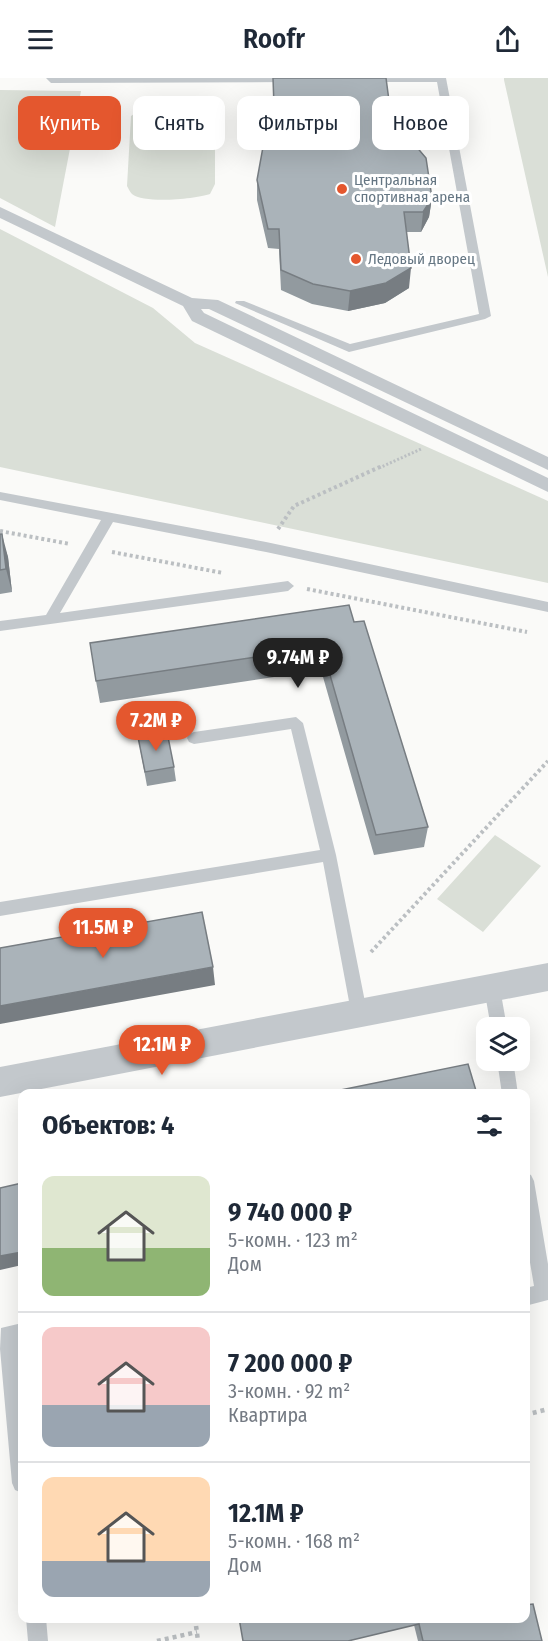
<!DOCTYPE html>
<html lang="ru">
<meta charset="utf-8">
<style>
body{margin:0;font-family:"Fira Sans Condensed",sans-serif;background:#f6f6f7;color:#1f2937;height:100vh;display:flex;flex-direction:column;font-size:22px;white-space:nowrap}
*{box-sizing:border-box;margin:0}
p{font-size:20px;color:#747a83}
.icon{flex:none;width:33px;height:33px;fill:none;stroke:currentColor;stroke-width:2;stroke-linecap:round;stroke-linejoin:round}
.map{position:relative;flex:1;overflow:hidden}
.panel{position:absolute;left:18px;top:1011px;width:512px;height:534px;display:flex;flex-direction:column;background:#fff;border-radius:12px;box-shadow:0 6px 24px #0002}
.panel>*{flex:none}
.top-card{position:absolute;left:18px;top:18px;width:513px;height:54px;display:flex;gap:12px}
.buttons{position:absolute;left:476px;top:939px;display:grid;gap:12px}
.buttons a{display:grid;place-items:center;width:54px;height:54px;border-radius:12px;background:#fff;box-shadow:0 6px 24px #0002;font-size:30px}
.price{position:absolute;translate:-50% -51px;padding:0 14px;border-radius:21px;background:#e4572e;color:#fff;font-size:20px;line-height:39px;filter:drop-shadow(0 2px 3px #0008)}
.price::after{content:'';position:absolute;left:50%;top:36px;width:18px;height:14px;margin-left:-9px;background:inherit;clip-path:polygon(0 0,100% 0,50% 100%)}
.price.selected{background:#222;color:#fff}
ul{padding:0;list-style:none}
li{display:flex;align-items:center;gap:18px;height:150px;padding:0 24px}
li+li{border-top:2px solid #e0e1e3}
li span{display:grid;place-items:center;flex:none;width:168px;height:120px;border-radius:12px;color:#555}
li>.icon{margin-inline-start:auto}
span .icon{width:72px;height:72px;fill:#fffc;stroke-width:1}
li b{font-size:26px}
h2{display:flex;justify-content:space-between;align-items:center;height:72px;padding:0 24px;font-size:26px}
.chip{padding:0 21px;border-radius:12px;background:#fff;box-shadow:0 6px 24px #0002;font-size:21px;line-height:54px}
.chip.selected{background:#e4572e;color:#fff}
header{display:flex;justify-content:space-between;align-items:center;height:78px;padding:0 24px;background:#fff;font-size:27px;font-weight:600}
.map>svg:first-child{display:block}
.green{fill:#dadfd7}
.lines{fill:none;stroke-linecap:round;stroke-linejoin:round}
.path-far2{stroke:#bbbfc2;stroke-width:3;stroke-dasharray:2 2;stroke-linecap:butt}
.path-far1{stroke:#bbbfc2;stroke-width:4;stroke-dasharray:3 3;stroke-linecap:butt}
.path{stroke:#bbbfc2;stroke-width:4.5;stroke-dasharray:4 4;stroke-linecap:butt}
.service{fill:#c3c8cc;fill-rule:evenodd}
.pedestrian{fill:#c3c8cc;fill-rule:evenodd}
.minor{fill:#c3c8cc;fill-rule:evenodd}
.wall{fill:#929a9f}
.shaded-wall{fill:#777d82}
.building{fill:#aab3b9;stroke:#777d82;stroke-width:1.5}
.poi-dot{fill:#e4572e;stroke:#fff;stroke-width:2}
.labels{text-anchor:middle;stroke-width:6;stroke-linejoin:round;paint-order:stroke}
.far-poi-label{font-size:15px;fill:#657683;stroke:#fff;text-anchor:start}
</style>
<header><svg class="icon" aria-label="menu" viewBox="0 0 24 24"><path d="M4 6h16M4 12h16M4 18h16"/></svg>Roofr<svg class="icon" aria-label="share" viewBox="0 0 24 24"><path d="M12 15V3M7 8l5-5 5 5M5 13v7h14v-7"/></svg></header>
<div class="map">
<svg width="548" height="1563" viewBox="0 0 548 1563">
<rect width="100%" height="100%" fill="#fafaf8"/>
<path class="green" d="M504 0H548V199L504 2Z
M0 12 81 13 55 149 0 120Z
M197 26 215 37V106L210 116C196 121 144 126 132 116 130 114 128 110 127 108L131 38C151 23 173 26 197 26Z
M0 151 153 230 195 265 548 423V505L0 389Z
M495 757 541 788 483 854 437 821Z"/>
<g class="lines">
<path class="path-far2" d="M379 390 421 371"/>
<path class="path-far1" d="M278 451 294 428 382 388
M0 453 70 466
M112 474 223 495
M307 511 527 554
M371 874 548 683"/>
<path class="path" d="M525 1337 548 1331
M195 1540 198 1563
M157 1563 197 1554"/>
<path class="service" d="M46 0H296L297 1 292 4 51 5Z
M363 0H446L491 238 485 241 349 274 235 225 236 223H244L350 266 479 236 437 4H367Z
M0 414 266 464 548 524V534L266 474 113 444 60 535 288 503 294 508 288 513 0 553V543L46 537 101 442 0 422Z
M296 639 303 645 336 777 367 934 365 939 359 941 353 939 351 934 323 784 0 838V824L320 772 291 651 194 666 189 664 187 660 189 656 194 654Z
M492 903 498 905 500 910 507 950H491L484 910 486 905Z
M497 982H513L518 1016H502Z
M525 1094 531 1097 534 1103 548 1186V1222L525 1228V1210L534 1208 525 1155Z
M22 1245V1263L18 1264 22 1311V1415L15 1412 12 1405 0 1271 1 1250Z
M26 1540H46L48 1563H28Z"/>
<path class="pedestrian" d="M0 129 192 220 218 222 548 379V392L209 231H201L204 235 548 400V414L192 243 183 228 0 140Z"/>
<path class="minor" d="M548 885V913L0 1019V989Z"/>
</g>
<path class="wall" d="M273 0H386L395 68 432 120 429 139 421 154H406L409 210 385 225 348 233 312 226 281 212 279 171 268 170 257 122V102L275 57Z
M0 456 8 479 12 514 0 516Z
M354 544 428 749 424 769 374 777 321 592 100 625 96 603Z
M138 659 174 689 176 703 147 708Z
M239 1540H525L542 1563H418L414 1547Z"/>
<path class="shaded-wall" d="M432 120 429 139 421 154 423 134Z
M411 190 409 210 385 225 348 233 350 213Z
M2 456 8 479 12 514 6 491Z
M213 889 215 907 0 946V928Z
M22 1174V1187L0 1192V1178Z"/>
<path class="building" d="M273 0H386L395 68 415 67 426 80 432 120 423 134H404L411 190 386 205 350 213 313 206 281 192 279 151H268L257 102 265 58 275 57Z
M0 456H2L6 491 0 492Z
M349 527 354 544 364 543 428 749 376 757 322 569 96 603 90 565Z
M167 654 174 689 145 694 138 659Z
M202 834 213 889 0 928V870Z
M468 986 477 1016H321Z
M22 1105V1174L0 1178V1110Z
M533 1526 542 1563H423L419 1546 348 1563H243L239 1540H525V1527Z"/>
<g class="poi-dot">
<circle cx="342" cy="111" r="6"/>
<circle cx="356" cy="181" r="6"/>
</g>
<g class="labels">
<g class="far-poi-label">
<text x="354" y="107">Центральная<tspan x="354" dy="17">спортивная арена</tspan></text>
<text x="368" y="186">Ледовый дворец</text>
</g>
</g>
</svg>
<div class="buttons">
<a><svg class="icon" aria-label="layers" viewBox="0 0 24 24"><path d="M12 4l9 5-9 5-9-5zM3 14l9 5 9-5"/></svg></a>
</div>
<b class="price selected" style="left:298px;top:611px">9.74M ₽</b>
<b class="price" style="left:156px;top:674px">7.2M ₽</b>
<b class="price" style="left:103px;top:881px">11.5M ₽</b>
<b class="price" style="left:162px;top:998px">12.1M ₽</b>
<div class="top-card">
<a class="chip selected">Купить</a>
<a class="chip">Снять</a>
<a class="chip">Фильтры</a>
<a class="chip">Новое</a>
</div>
<section class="panel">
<h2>Объектов: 4<svg class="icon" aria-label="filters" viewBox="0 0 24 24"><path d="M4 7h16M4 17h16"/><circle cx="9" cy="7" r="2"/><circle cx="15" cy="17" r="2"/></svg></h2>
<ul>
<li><span style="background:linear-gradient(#dfe7d0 60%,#8fb573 0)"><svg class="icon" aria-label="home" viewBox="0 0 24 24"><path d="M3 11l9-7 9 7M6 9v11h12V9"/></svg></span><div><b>9 740 000 ₽</b><p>5-комн. · 123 m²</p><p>Дом</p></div></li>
<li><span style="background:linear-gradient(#f6c9c9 65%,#9aa5b1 0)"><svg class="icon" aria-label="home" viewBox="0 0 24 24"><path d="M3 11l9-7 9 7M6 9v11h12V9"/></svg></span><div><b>7 200 000 ₽</b><p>3-комн. · 92 m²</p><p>Квартира</p></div></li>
<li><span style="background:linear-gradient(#ffd9b3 70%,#9aa5b1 0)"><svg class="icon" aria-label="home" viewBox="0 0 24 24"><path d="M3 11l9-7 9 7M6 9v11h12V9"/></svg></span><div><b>12.1M ₽</b><p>5-комн. · 168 m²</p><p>Дом</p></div></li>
</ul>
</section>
</div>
